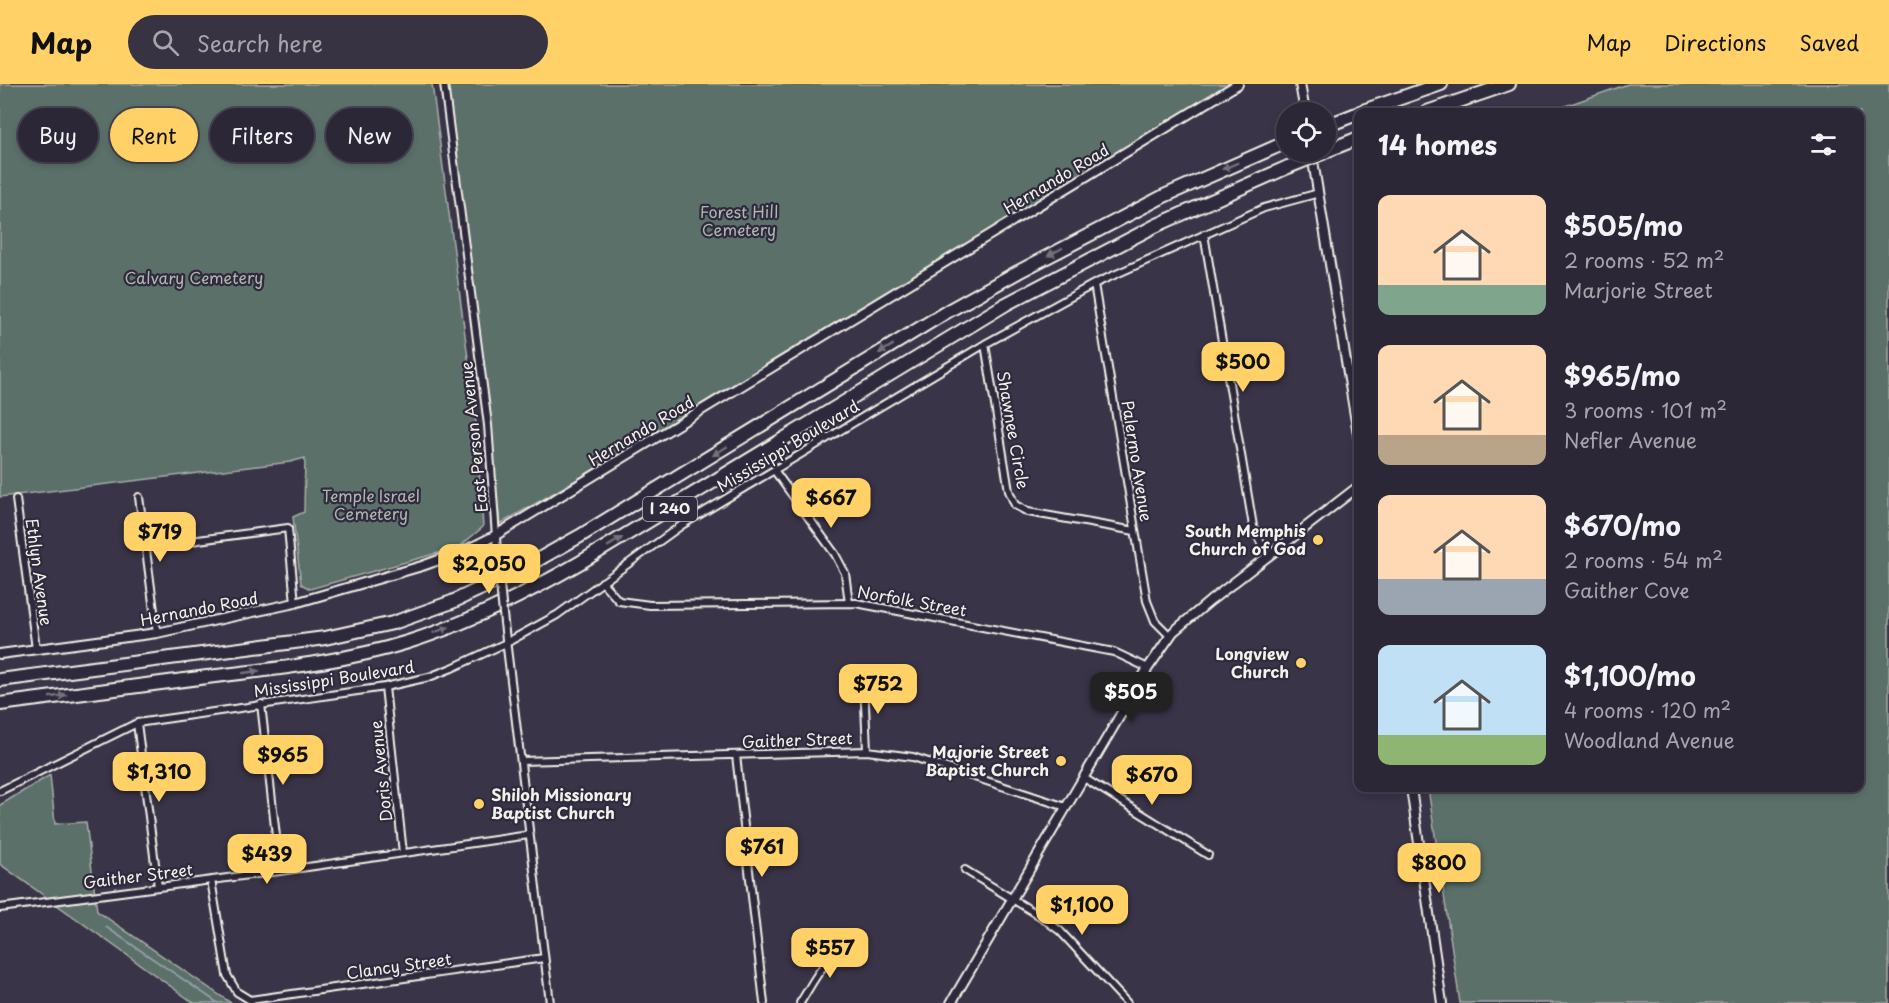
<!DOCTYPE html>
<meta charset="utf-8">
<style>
body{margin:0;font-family:"Playpen Sans",sans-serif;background:#383342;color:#f1f3f6;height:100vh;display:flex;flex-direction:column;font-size:22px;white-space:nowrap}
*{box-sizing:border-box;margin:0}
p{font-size:20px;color:#a6a5ad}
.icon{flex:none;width:33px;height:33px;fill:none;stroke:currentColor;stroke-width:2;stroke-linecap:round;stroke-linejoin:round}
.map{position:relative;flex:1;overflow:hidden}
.drawer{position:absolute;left:1354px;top:24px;width:510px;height:684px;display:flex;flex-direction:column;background:#2c2737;border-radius:12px;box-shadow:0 3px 9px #0003,0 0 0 2px #484452}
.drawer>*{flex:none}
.hud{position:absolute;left:18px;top:24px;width:570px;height:54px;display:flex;gap:12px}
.buttons{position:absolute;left:1276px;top:18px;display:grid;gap:12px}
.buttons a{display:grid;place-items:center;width:60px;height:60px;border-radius:50%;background:#2c2737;box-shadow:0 3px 9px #0003,0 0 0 2px #484452;font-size:30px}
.price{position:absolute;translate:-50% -51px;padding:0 14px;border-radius:12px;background:#ffd166;color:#111;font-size:20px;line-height:39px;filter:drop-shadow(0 2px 3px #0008)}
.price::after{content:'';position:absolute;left:50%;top:36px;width:18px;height:14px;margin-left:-9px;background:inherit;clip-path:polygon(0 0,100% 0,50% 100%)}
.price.selected{background:#222;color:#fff}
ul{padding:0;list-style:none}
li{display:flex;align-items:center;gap:18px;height:150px;padding:0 24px}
li span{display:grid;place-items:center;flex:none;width:168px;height:120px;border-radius:12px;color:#555}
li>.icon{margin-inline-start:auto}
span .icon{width:72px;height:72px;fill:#fffc;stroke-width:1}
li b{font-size:26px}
h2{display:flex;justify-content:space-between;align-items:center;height:72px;padding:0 24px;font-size:26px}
.tag{padding:0 21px;border-radius:27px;background:#2c2737;box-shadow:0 3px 9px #0003,0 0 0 2px #484452;font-size:21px;line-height:54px}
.tag.selected{background:#ffd166;color:#111}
header{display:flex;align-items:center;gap:36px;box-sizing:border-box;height:84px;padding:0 30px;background:#ffd166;color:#111}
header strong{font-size:28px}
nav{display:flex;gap:33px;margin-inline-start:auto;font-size:21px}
.search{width:420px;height:54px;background:#383342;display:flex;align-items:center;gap:15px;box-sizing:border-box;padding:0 21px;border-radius:33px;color:#a6a5ad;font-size:22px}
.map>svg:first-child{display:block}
.green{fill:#5a6f69;stroke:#a7b0a8;stroke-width:1.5}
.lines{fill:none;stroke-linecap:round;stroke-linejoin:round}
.stream{stroke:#929fa6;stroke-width:2}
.minor-casing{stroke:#f4f1e8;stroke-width:10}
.tertiary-casing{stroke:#f4f1e8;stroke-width:12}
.motorway-casing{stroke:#f4f1e8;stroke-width:16}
.minor{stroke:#2f2a3d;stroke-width:6}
.tertiary{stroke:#2f2a3d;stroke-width:8}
.motorway{stroke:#2f2a3d;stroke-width:12}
.minor-bridge-casing{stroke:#f4f1e8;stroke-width:10;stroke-linecap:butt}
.motorway-bridge-casing{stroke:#f4f1e8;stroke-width:16;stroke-linecap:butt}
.minor-bridge{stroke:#2f2a3d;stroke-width:6}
.motorway-bridge{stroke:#2f2a3d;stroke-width:12}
.oneway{fill:#747079}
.poi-dot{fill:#ffd166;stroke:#2f2a3d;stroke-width:2}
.labels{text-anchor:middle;stroke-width:4.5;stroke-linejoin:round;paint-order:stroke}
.shield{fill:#2f2a3d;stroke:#b9b5b5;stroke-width:1.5}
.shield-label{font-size:15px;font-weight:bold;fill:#f4f1e8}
.street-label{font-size:16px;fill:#f4f1e8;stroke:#2f2a3d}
.park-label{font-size:16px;fill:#afb6af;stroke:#2f2a3d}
.poi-label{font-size:16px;font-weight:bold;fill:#f4f1e8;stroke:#2f2a3d;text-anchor:end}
</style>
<header>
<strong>Map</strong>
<div class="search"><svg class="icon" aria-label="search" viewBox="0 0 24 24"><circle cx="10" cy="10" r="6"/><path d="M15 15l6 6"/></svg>Search here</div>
<nav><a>Map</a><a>Directions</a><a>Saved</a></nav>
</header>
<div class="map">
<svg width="1889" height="919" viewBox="0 0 1889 919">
<rect width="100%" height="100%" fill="#3a3449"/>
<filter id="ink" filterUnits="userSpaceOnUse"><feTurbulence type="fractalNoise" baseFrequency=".0167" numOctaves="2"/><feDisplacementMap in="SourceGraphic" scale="12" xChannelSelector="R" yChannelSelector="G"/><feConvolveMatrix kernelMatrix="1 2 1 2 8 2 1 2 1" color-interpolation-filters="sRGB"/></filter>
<g filter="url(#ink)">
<path class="green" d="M0 0H432L475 327 483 443 459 463 310 505 301 500 293 433 304 428 305 374 290 378 0 413Z
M447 0H1232L628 366 500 440Z
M1628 0H1889V919H1460L1428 704H1860V28H1548Z
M50 691 55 740 86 738 97 827 231 919H194L0 780V721Z"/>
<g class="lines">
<path class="stream" d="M106 843 218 919"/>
<g class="minor-casing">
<path id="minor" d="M444 0 488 341 498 481
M1204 150 1253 442 1267 472
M1094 200 1147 517 1155 537 1170 552
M985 260 1009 407 1015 421 1028 428 1135 447
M774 386 835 470 845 489 849 519
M139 413 157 549
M16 415 36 565
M146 463 288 444 295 519
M602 498 619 517 650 521 856 519 1114 568 1148 584
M504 539 550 919
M864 597 867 667
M385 603 403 769
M261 620 280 787
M137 639 158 803
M736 671 764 919
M521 677 867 667 913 673 1066 723
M1084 694 1208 771
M0 707 137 639 385 603 429 593 452 584 506 559 557 531 682 441 985 260 1094 200 1264 124 1319 109
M965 786 1040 832 1060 847 1127 919
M211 796 227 891 237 908 250 916 544 874
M0 824 280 787 529 751
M800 919C815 895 825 871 852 861"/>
</g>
<g class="tertiary-casing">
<path id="tertiary" d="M1300 0 1305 28
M1312 71 1359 356
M0 570 157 549 295 519 422 482 464 467 496 451 1238 0
M1411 704 1442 919
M951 919 1148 584 1173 548 1210 517 1359 402"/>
</g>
<g class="motorway-casing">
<path id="motorway" d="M1360 28 1441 0
M1427 28 1509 0
M1326 42 1359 29
M1326 67 1359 54
M0 596 325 554 393 539 452 518 516 488 580 452 948 227 1018 188 1164 112 1287 58
M0 620C69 611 138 602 207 593 274 585 344 578 408 558 469 539 526 510 581 478L1006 220 1155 142 1288 83"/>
</g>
<use href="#minor" class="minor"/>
<use href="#tertiary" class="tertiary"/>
<use href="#motorway" class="motorway"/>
<g class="minor-bridge-casing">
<path id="minor-bridge" d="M498 481 504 539"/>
</g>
<g class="motorway-bridge-casing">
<path id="motorway-bridge" d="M1288 83 1325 68"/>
</g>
<use href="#minor-bridge" class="minor-bridge"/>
<use href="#motorway-bridge" class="motorway-bridge"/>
</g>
<defs><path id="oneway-solid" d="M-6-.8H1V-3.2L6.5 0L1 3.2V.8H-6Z" transform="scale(1.5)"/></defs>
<g class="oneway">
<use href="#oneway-solid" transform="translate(1230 82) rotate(157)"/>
<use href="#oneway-solid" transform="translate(1055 168) rotate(152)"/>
<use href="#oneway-solid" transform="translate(886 265) rotate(149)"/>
<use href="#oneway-solid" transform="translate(720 367) rotate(148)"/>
<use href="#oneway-solid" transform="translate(615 458) rotate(-31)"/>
<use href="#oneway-solid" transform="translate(441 546) rotate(-20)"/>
<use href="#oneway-solid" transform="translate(251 588) rotate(-8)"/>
<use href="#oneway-solid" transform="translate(58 612) rotate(-8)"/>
</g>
</g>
<g class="poi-dot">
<circle cx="1318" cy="456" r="6"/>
<circle cx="1301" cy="579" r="6"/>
<circle cx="1061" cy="677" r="6"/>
<circle cx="479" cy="720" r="6"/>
</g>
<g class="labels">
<rect class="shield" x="643" y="413" width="54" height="24" rx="4.5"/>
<g class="shield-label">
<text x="670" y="430">I 240</text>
</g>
<g class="street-label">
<text transform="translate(1056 95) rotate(-31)" y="6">Hernando Road</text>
<text transform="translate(1013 346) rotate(80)" y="6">Shawnee Circle</text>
<text transform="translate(641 347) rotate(-31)" y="6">Hernando Road</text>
<text transform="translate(474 353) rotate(-96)" y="6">East Person Avenue</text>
<text transform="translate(788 362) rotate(-31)" y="6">Mississippi Boulevard</text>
<text transform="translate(1137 377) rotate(81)" y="6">Palermo Avenue</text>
<text transform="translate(39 488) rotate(82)" y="6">Ethlyn Avenue</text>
<text transform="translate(912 517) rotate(10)" y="6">Norfolk Street</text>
<text transform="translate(199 525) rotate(-11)" y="6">Hernando Road</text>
<text transform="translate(334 595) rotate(-9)" y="6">Mississippi Boulevard</text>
<text transform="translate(797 656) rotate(-2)" y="6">Gaither Street</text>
<text transform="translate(381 687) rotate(-96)" y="6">Doris Avenue</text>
<text transform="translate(138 792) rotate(-7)" y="6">Gaither Street</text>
<text transform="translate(399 882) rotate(-8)" y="6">Clancy Street</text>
</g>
<g class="park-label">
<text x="739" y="134">Forest Hill<tspan x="739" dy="18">Cemetery</tspan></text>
<text x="194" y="200">Calvary Cemetery</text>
<text x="371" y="418">Temple Israel<tspan x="371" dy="18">Cemetery</tspan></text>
</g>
<g class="poi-label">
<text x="1306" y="453">South Memphis<tspan x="1306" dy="18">Church of God</tspan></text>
<text x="1289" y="576">Longview<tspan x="1289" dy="18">Church</tspan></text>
<text x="1049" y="674">Majorie Street<tspan x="1049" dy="18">Baptist Church</tspan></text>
<text x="491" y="717" text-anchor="start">Shiloh Missionary<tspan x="491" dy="18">Baptist Church</tspan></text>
</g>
</g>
</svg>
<div class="buttons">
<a><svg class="icon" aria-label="locate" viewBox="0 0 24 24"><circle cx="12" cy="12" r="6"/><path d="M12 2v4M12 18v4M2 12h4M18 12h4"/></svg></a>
</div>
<b class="price" style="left:1243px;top:309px">$500</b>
<b class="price" style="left:831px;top:445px">$667</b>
<b class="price" style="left:160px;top:479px">$719</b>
<b class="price" style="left:489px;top:511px">$2,050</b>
<b class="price" style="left:878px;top:631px">$752</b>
<b class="price selected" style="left:1131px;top:639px">$505</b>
<b class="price" style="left:283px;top:702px">$965</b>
<b class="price" style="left:159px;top:719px">$1,310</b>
<b class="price" style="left:1152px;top:722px">$670</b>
<b class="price" style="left:762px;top:794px">$761</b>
<b class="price" style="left:267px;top:801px">$439</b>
<b class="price" style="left:1439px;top:810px">$800</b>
<b class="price" style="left:1082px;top:852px">$1,100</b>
<b class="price" style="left:830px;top:895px">$557</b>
<div class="hud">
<a class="tag">Buy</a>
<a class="tag selected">Rent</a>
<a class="tag">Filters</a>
<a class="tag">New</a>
</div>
<section class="drawer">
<h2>14 homes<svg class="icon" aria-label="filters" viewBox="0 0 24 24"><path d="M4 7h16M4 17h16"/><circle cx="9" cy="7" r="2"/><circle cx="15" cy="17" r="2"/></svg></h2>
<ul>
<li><span style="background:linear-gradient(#ffd9b3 75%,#7fa58c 0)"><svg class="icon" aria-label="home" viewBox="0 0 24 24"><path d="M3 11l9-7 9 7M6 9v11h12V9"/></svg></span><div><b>$505/mo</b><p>2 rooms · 52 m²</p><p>Marjorie Street</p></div></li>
<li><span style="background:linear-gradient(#ffd9b3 75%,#b9a48a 0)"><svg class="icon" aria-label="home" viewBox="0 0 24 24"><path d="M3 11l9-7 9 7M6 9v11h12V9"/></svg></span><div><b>$965/mo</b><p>3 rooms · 101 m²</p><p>Nefler Avenue</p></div></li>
<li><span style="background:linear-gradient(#ffd9b3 70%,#9aa5b1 0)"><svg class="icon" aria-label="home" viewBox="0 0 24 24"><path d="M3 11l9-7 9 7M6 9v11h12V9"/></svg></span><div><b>$670/mo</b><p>2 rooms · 54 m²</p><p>Gaither Cove</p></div></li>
<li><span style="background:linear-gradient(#bfe0f5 75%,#8fb573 0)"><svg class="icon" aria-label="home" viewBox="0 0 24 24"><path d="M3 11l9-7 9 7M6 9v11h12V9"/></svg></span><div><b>$1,100/mo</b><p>4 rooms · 120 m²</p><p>Woodland Avenue</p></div></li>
</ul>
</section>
</div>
